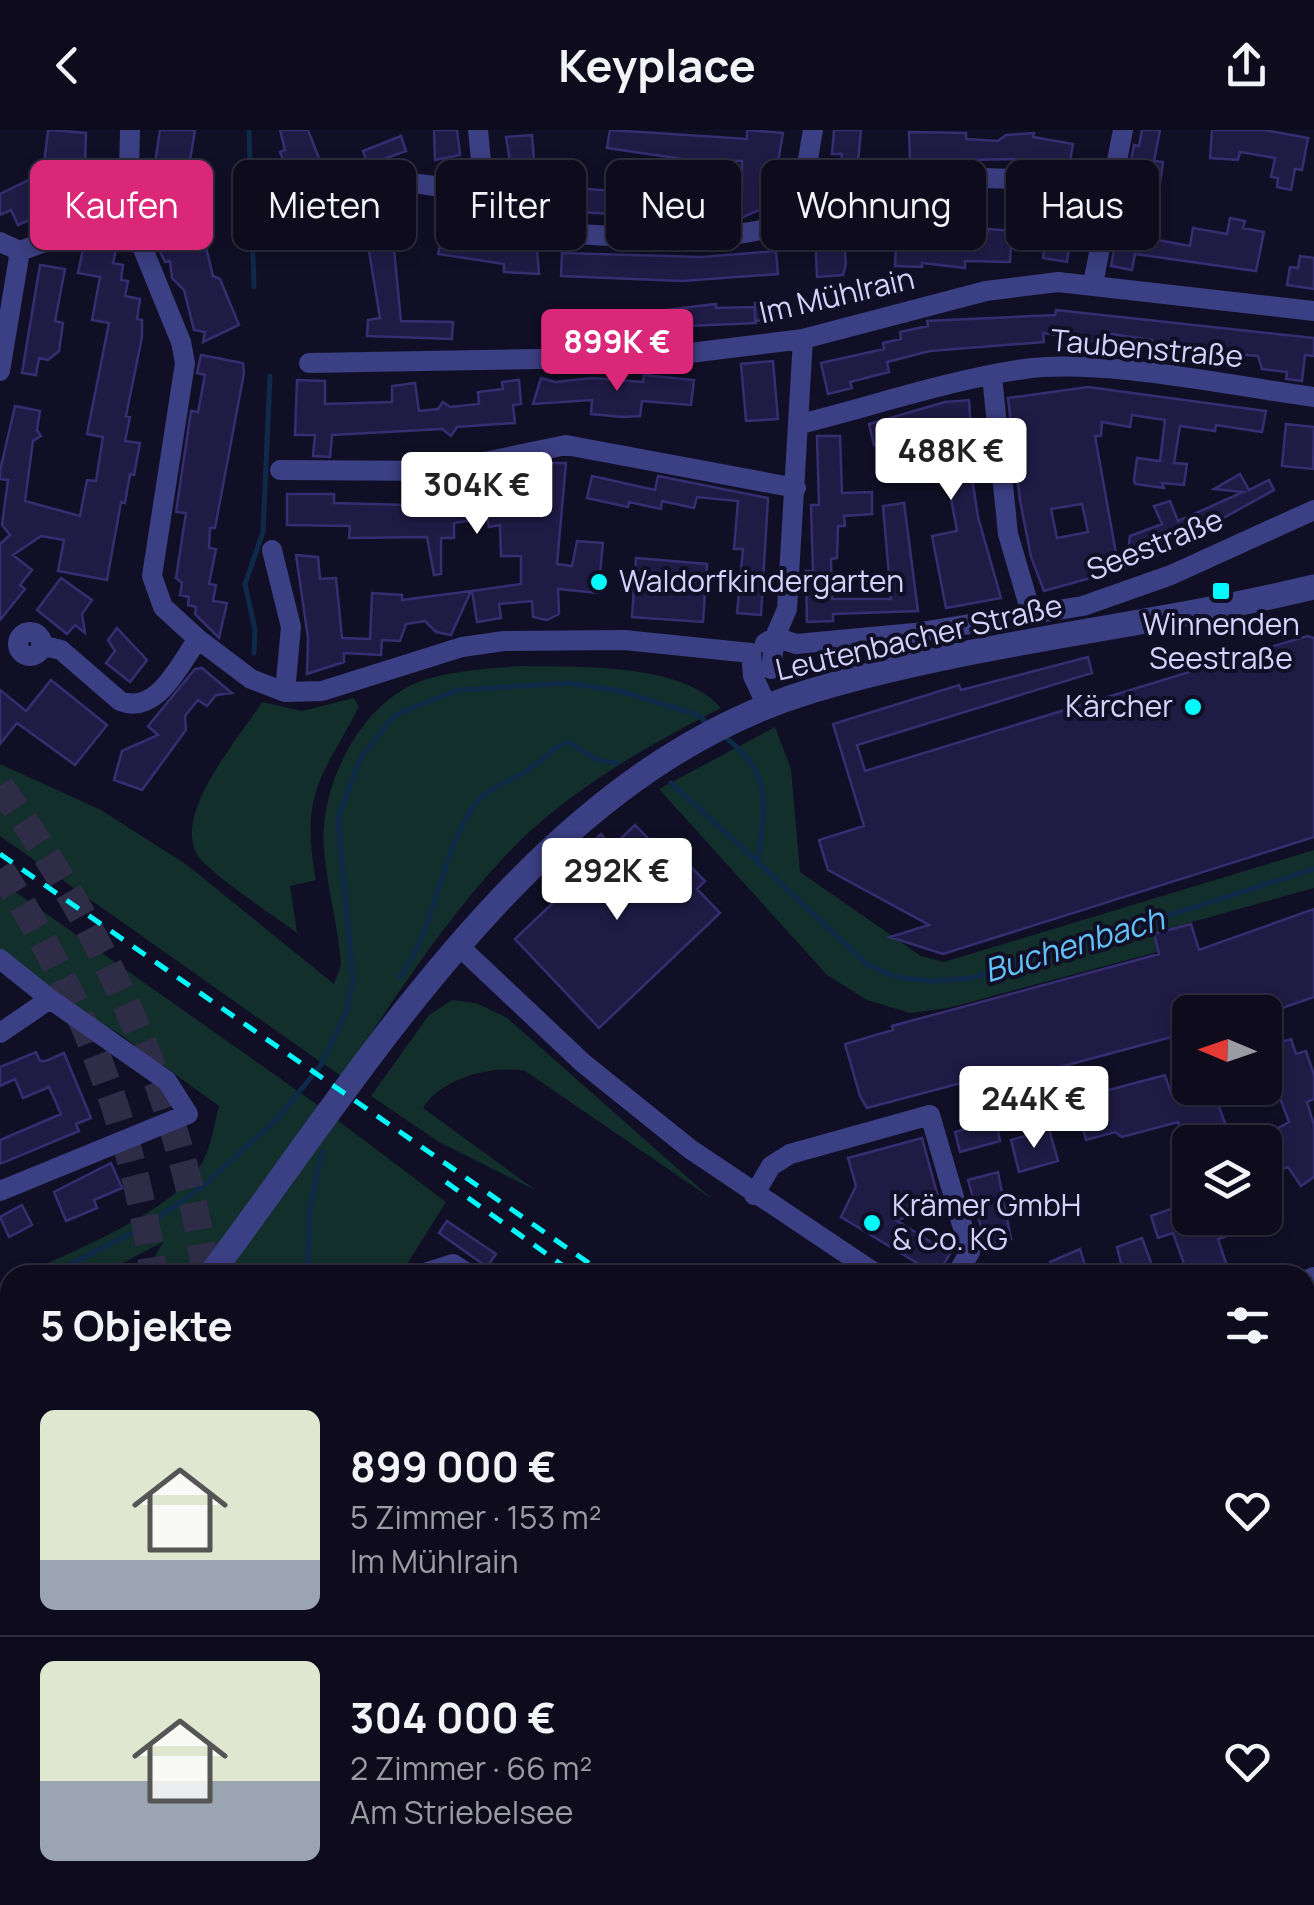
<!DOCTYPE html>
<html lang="de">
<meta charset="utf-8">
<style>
body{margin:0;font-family:Manrope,sans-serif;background:#1b1929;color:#f1f3f6;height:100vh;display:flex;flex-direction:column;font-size:38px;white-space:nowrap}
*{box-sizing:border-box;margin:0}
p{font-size:32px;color:#9a9ba3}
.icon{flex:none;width:55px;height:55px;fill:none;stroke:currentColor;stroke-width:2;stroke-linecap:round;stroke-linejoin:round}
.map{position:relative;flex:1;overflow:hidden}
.side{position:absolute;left:0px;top:1135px;width:1315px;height:640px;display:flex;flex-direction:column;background:#0d0b1c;border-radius:30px 30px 0 0;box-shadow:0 5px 15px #0003,0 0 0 2px #2d2b3b}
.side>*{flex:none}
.guide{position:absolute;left:30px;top:30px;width:1255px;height:90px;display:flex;gap:20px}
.needle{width:65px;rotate:272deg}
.fabs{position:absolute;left:1172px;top:865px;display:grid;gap:20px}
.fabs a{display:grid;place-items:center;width:110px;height:110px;border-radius:15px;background:#0d0b1c;box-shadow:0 5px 15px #0003,0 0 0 2px #2d2b3b;font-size:50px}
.price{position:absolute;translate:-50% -85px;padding:0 22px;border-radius:10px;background:#fff;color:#222;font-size:32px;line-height:65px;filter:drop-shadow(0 2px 5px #0008)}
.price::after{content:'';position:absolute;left:50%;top:60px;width:30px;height:22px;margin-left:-15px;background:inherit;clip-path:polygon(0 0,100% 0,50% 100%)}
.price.active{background:#db2777;color:#fff}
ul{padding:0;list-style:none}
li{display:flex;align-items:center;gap:30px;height:250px;padding:0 40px}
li+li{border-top:2px solid #2d2b3b}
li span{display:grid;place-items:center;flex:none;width:280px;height:200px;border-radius:15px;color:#555}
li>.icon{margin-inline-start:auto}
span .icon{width:120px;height:120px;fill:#fffc;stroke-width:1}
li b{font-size:42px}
h2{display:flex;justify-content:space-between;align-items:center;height:120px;padding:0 40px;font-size:42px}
.tag{padding:0 35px;border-radius:15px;background:#0d0b1c;box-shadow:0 5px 15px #0003,0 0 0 2px #2d2b3b;font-size:35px;line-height:90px}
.tag.active{background:#db2777;color:#fff}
header{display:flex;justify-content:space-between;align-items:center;height:130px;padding:0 40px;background:#0d0b1c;font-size:45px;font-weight:700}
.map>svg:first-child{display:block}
.green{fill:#122f2b}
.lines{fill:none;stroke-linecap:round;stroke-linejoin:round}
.stream{stroke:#0f2a49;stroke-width:5}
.building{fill:#201b45;stroke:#352e71;stroke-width:2.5;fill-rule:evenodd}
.trunk-tunnel{stroke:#2e2c46;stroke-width:28;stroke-dasharray:28 14;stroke-linecap:butt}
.minor{stroke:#3b3f83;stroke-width:20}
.tertiary{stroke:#3b3f83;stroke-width:25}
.rail{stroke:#04f9fa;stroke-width:5;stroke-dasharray:15 12;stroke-linecap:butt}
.poi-dot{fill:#04f9fa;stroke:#110f25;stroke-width:4}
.labels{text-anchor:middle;stroke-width:8;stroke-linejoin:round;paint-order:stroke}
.street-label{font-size:30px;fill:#d4d3fe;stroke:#110f25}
.poi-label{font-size:30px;fill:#d4d3fe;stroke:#110f25;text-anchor:start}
.water-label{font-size:32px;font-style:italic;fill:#63c4fd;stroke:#110f25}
</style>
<header><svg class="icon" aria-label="back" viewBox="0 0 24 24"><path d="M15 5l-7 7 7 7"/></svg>Keyplace<svg class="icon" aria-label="share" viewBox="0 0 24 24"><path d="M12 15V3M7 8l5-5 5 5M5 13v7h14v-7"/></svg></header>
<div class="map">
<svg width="1314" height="1775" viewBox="0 0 1314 1775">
<rect width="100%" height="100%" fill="#110f25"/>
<path class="green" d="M518 536C573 537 683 532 721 578 645 617 565 662 506 725 443 792 393 871 342 947L0 706V634L101 680 187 735 334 854 341 834C338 795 327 758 324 720 318 656 362 568 427 549 457 540 488 539 518 536Z
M354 568 359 577C321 649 300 663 316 750L290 756 297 803C266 780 232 759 204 733 163 694 238 610 262 572L302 581Z
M775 597 791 639 800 742 921 826 944 832 1314 720V758L1153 803 1157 822 948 878 910 883 867 870 827 845 659 659Z
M0 751 312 971 446 1072 400 1145H145L163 1112 100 1145H22C72 1121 180 1080 204 1029 212 1014 214 993 219 976L115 901 29 862 0 838Z
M452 870 476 873 506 887 712 1069 525 941C491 935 442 948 423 978L537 1061 439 1012 371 966 429 885Z"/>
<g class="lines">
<path class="stream" d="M249 0 254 157
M254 523 255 500 245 454 263 402 270 246
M725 607C775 646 764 675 758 732L867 834 895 847 932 851 972 848 1314 739
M671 653 758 732
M400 847C438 794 439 726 474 676 488 656 512 652 531 638 544 629 553 617 568 612L597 630 617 633
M49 1145 146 1096 201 1058 277 989 321 935 347 880 353 850 338 688 361 627 395 585 458 560 568 553 620 561 698 585 708 594
M301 1145 308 1131 310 1078 322 1022
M0 1170 10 1165"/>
</g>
<path class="building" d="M53 0 86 3 85 36H80L76 69 18 95 11 80 0 85V64L43 43 48 1Z
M160 0H195L186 55 158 66 152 52Z
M280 0H308L322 36 316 38 332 91 301 106 284 51 290 48 280 22 285 20Z
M434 0H457L460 25 435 30Z
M610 0 747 9V0L783 3 778 32 771 31V75L736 90H724V84L645 86 562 81 563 57 653 64 742 62V31L689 30 607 18Z
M834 0H861L856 53 839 51 842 24H832Z
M1142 0H1160L1154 31 1163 32 1152 109 1190 116 1193 98 1227 104 1230 88 1245 91 1243 98 1264 102 1256 141 1135 124 1132 140 1111 136 1134 15 1139 16Z
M1212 0H1264L1308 8 1302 40 1295 39 1291 60 1277 57 1278 48 1271 47 1275 28 1240 22 1238 30 1210 28Z
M909 2 966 3V9L998 11 1006 5 1034 3 1033 7 1073 14 1069 37 1020 29 910 31Z
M532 5 537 68H533L534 80 518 81 506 7Z
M401 6 406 21 368 35 363 21Z
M827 53 852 55 847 99H843L846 134 843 145 817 147 816 124Z
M1043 64 1063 66 1059 90 1021 84 1024 67 1042 69Z
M383 68 392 99 401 191 453 192 452 209 367 206 368 190 380 188 361 72Z
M197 80 213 146 220 149 239 195 203 212 205 202 194 200 184 160 172 148 170 131 165 132 156 113 163 111 161 94 166 85Z
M988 99 1012 101 1010 132 965 131V138L922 133V137L895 136 896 115 938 116 939 108 975 112 976 103 987 104Z
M454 101 497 110 495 118 537 119 539 144 504 142V134L438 124 443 104Z
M1046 108 1070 111 1067 132 1043 128Z
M84 114 116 119 113 133 123 135 121 150 128 151 125 166 140 169 137 189 142 190V207L126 286 130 287 125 311 140 313 134 345 130 344 125 373 121 372 107 450 58 441 64 410 41 406 13 425 32 440 20 455 25 459 0 490V414L10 405 2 395 8 350 0 349V341L15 276 40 281 37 300 41 306 33 311 25 371 80 386 87 350 96 351 103 307 87 304 109 193 92 190 100 147 78 143Z
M776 121 778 144 682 151 561 146 562 123 702 127Z
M1300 126 1314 128V159L1287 155 1290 137 1298 138Z
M40 135 65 139 55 191 63 193 59 221 48 230 39 228 36 245 22 243Z
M790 172V189L755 191V173Z
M716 174V178L754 177 756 193 664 197V180Z
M1056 180 1314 208V226L1305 225 1302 251 1286 249 1287 242 1262 239 1258 226 1151 217 1152 210 1104 203 1103 212 1043 203 1044 212 930 221 887 232 889 242 850 252 852 258 828 264 821 233 884 219 883 213 901 209 900 202 928 196 927 191 1055 185Z
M201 225 243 233 244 243 215 398H210L209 418 216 419 209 454 216 455 213 471 227 473 219 508 195 484 196 477 188 475 189 467 180 465 182 453 176 448 186 383 176 382 191 281 198 282 205 245 197 243Z
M773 231 778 289 746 291 741 234Z
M644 245 694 250 691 275 642 271 640 286 623 287 591 284 592 270 533 274 541 248 555 252 592 248 643 252Z
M297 250 325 251V274L392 272V256L415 253 419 281 438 279 443 272 450 277 479 274 478 262 503 259 502 252 519 250 521 274 513 275 515 293 457 297 451 306 442 299 332 305 330 327 313 326 315 305H295Z
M1088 257 1266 281 1262 302 1216 295 1215 301 1180 296 1174 333 1187 334 1184 355 1162 353 1164 358 1135 354 1134 350 1137 328 1160 331 1165 290 1132 285 1130 297 1102 292 1101 306H1095L1119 440 1044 461 1031 427 1020 370 1008 268ZM1082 374 1088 402 1057 408 1051 379Z
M969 270 971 300 960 301 964 342 971 341 978 387 1001 468 946 478 932 406 957 401 938 299 874 315 869 294 945 272Z
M1286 294 1314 297 1313 339 1282 336Z
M817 306H840L842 363 872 362V384L844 386 845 396H838L837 428 831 429 832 469H891L883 376 904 373 918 481 833 484V491L807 492 806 441H813L811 375H819Z
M545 333H566L557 434 572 436 577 411 603 413 598 463 558 459 559 484 547 490 533 487 532 471 499 474 501 488 477 492 472 461 521 454V426H501L500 395 489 397 487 388 454 393V408H441V444L434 445 427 407 349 408 350 396 287 395V364H334V373L409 375V368H453L452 359 473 357 475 369 544 358Z
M1240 344 1249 360 1269 350 1274 360 1218 391 1221 398 1126 438 1130 406 1162 394 1154 376 1170 371 1178 391 1243 362 1214 359Z
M592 346 655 360 658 346 768 368 761 485 737 483 743 419H734L738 371 697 367 694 378 662 371 661 379 629 372 628 377 587 368Z
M296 425 318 427 320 449 336 448 342 508 370 509 372 463 402 465V470L471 461 451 505 436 502 425 491 406 494 400 511 382 510 381 525 344 523V532L307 544 308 508Z
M636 428 707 434 703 492 632 487Z
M61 448 92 470 82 484 85 503 75 495 67 504 37 480Z
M117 498 147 530 130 552 106 533 115 521 108 510Z
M1307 506 1314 508V707L943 824 890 807 929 795 828 740 819 710 864 696 833 594 959 555 961 560 1088 527 1092 543 857 615 865 641Z
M202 538 232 563 216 565 207 576 198 570 185 586 186 600 142 660 114 650 122 621 158 605 148 596 195 539Z
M51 550 107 595 75 635 17 593 0 614V560L26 581Z
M635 695 677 738 685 731 705 751 697 759 720 783 599 898 515 809 577 750 566 738 601 704 612 717Z
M1314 779V867L1271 882H1190V902L1008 951 1006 941 867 978 860 966 845 914 893 900 892 896 1159 824 1154 804 1191 794 1199 820Z
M1291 909 1296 924 1306 921 1314 945V969L1307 972 1314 995V1047L1301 1056 1288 1037 1265 1045V1005L1289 992 1274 952 1265 955V917Z
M36 922 40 931H46L64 923 91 988 76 994 79 1001 0 1034V1010L61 984 49 957 23 968 15 949 0 956V937Z
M1165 945 1171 964 1190 958H1212L1232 1012H1198L1193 997 1181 1001 1178 992 1122 1007 1115 1002 1086 1010 1075 969Z
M996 990 1000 1011 960 1022 955 1002Z
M1049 999 1058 1031 1019 1042 1011 1010Z
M922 1008 941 1078 896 1090 950 1124 937 1145 841 1087 856 1056 848 1028Z
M111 1033 122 1058 94 1070 97 1078 66 1091 54 1062Z
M998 1042 1011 1109 986 1115 968 1050Z
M1190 1072V1088L1276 1090 1218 1109 1230 1145H1188L1173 1103 1158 1108 1151 1086Z
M22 1075 32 1095 9 1107 0 1087Z
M447 1091 496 1124 487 1137 439 1103Z
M1142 1108 1154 1141 1124 1145 1117 1117Z
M1080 1119 1088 1145H1054L1050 1132Z"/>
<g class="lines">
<path class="trunk-tunnel" d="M0 656C104 801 181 968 206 1145
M0 739C80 861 134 1000 154 1145
M82 1775 84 1765
M124 1775 127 1765"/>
<path class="minor" d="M130 0 128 82 181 212 185 233 152 446 163 477 198 509 251 549 285 562 322 561 462 517 504 511 624 510 751 523
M478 0 485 74
M933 46 1112 53
M371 50C408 53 452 53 484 73 495 81 501 90 515 95 555 107 762 118 788 88 805 69 808 25 813 0
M0 112 20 121 128 82
M1093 154 1123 0
M309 233 657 227 803 209 986 161 1058 152 1314 181
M0 241 20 121
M992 246 1008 404 1032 486
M800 294C873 276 949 250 1024 239 1103 228 1231 256 1314 267
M280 340 441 341 566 315 796 358
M272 420 291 497 285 562
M18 514a12 12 0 1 1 24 0a12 12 0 1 1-24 0Z
M765 513 775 507 787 479 803 209
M41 515 61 520 120 571C157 586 179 535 198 509
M751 523 753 546 768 578
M771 539 775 507 796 514 914 503 1083 476 1171 445 1314 380
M460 817 583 933 690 1019 878 1145
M0 829 50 869
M0 903 50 869 167 951 188 984 0 1061
M754 1065 771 1036 790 1024 930 985 970 1122 956 1145
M418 1145 453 1134 470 1145
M1305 1151 1314 1147
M1305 1440 1314 1446
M0 1511 10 1509
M1305 1731 1314 1737"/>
<path class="tertiary" d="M210 1145C371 931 540 643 811 561 975 512 1148 497 1314 457
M0 1401 10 1390"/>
<path class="rail" d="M0 724 606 1145
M446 1052 576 1145
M1305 1624 1314 1630
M1305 1661 1314 1667"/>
</g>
<g class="poi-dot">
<circle cx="599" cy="452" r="10"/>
<rect x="1211" y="451" width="20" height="20" rx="5"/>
<circle cx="1193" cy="577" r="10"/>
<circle cx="872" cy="1093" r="10"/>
</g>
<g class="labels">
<g class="street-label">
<text transform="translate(837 166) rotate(-13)" y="10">Im Mühlrain</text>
<text transform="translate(1147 219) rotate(5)" y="10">Taubenstraße</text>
<text transform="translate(1155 415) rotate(-22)" y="10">Seestraße</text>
<text transform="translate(919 508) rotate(-13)" y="10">Leutenbacher Straße</text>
</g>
<g class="poi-label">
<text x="619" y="462">Waldorfkindergarten</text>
<text x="1221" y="505" text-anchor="middle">Winnenden<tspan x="1221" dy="34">Seestraße</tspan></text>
<text x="1173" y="587" text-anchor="end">Kärcher</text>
<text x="892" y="1086">Krämer GmbH<tspan x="892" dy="34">&amp; Co. KG</tspan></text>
</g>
<g class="water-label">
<text transform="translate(1074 815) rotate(-17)" y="11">Buchenbach</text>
</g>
</g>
</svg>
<div class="fabs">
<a><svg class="needle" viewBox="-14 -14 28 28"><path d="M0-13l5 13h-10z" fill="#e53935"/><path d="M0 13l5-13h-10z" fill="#9a9ba3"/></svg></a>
<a><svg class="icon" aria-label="layers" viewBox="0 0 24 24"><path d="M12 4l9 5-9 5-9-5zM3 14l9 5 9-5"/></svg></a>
</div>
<b class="price active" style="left:617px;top:264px">899K €</b>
<b class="price" style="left:951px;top:373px">488K €</b>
<b class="price" style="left:477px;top:407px">304K €</b>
<b class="price" style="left:617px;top:793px">292K €</b>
<b class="price" style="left:1034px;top:1021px">244K €</b>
<div class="guide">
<a class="tag active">Kaufen</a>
<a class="tag">Mieten</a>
<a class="tag">Filter</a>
<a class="tag">Neu</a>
<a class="tag">Wohnung</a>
<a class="tag">Haus</a>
</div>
<section class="side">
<h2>5 Objekte<svg class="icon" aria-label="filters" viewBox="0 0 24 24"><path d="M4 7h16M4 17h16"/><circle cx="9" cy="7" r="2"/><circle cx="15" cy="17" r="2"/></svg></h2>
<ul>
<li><span style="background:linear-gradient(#dfe7d0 75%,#9aa5b1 0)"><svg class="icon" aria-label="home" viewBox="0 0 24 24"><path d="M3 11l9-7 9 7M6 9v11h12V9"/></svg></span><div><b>899 000 €</b><p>5 Zimmer · 153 m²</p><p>Im Mühlrain</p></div><svg class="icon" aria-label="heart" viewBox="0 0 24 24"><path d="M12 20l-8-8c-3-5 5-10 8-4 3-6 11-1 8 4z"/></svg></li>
<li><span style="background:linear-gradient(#dfe7d0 60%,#9aa5b1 0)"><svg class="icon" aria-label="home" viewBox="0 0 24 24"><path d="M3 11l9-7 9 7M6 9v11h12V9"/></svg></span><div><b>304 000 €</b><p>2 Zimmer · 66 m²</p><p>Am Striebelsee</p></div><svg class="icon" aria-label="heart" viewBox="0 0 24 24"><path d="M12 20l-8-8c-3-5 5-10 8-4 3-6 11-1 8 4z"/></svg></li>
</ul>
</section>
</div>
